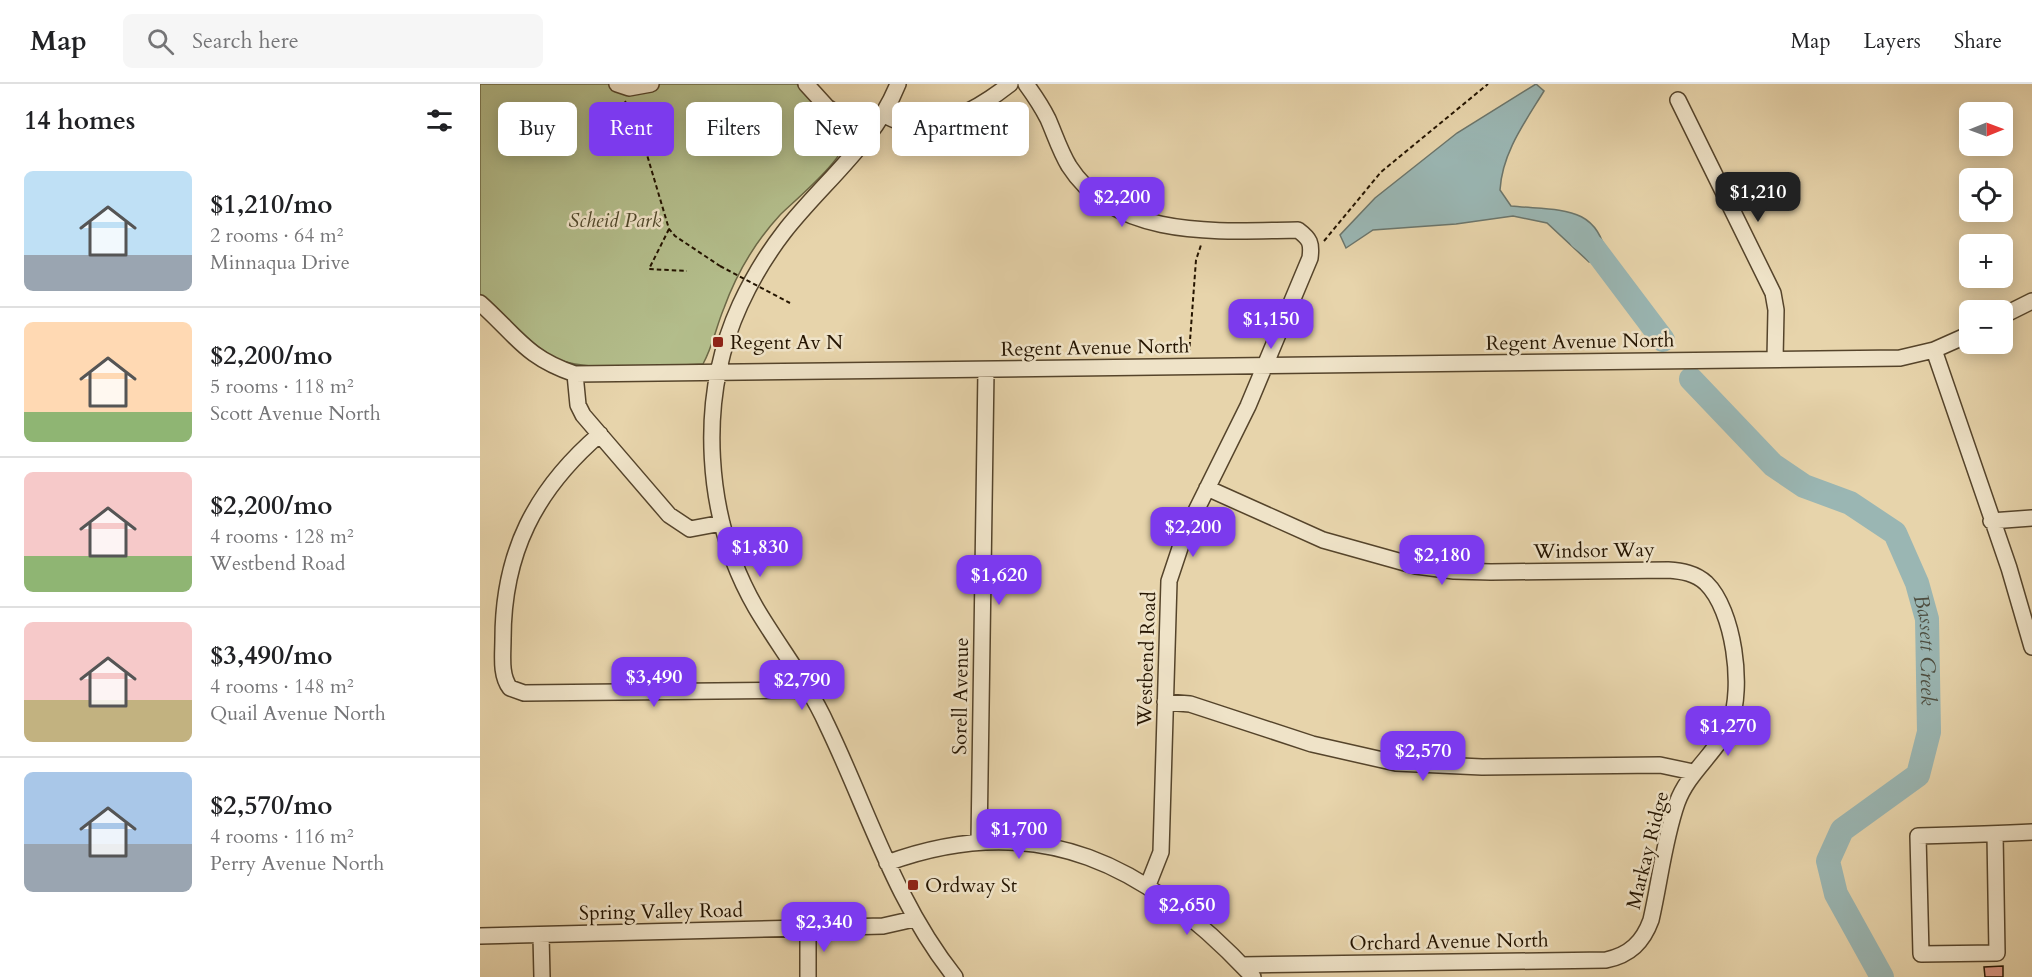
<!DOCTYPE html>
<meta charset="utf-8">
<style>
body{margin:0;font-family:Cardo,serif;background:#f6f6f6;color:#202124;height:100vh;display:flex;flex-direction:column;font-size:22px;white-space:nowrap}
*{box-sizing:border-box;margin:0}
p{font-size:20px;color:#757577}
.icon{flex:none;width:33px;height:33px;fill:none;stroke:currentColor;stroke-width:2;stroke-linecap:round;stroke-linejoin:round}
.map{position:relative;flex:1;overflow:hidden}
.panel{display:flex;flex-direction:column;background:#fff;width:480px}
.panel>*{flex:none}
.guide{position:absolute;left:18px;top:18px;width:570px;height:54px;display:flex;gap:12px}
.needle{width:39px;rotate:89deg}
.buttons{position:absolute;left:1479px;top:18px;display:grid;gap:12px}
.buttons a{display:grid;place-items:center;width:54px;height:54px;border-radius:9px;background:#fff;box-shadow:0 3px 15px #0003;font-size:30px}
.price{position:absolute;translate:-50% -51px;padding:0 14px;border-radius:12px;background:#7c3aed;color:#fff;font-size:20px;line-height:39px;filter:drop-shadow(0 2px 3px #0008)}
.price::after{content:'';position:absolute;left:50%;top:36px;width:18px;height:14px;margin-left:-9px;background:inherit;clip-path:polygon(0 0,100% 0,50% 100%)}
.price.current{background:#222;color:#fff}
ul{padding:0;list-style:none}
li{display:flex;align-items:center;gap:18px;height:150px;padding:0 24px}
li+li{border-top:2px solid #e0e0e0}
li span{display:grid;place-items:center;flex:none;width:168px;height:120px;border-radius:9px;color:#555}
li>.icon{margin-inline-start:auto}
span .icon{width:72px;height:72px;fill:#fffc;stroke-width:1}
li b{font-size:26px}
h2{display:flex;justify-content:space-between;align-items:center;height:72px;padding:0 24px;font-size:26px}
.tag{padding:0 21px;border-radius:9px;background:#fff;box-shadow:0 3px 15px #0003;font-size:21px;line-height:54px}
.tag.current{background:#7c3aed;color:#fff}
header{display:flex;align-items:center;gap:36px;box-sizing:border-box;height:84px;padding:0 30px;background:#fff;border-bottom:2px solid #e0e0e0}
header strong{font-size:28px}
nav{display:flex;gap:33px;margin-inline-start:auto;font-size:21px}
.search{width:420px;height:54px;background:#f6f6f6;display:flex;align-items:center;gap:15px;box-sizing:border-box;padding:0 21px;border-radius:9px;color:#757577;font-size:22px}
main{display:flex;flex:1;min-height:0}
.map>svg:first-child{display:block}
.green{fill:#b3bd8b;stroke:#6c6846;stroke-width:1.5}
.water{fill:#9ab6b3;stroke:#6b756b;stroke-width:1.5}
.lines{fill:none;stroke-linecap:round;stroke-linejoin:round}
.river{stroke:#9ab6b3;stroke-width:24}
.building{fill:#e09a89;stroke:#241400;stroke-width:1.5}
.minor-casing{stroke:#55442b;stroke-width:18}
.path{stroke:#241400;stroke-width:2;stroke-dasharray:4.5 3;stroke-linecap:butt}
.minor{stroke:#efe3c8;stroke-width:15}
.path-bridge{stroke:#241400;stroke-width:2;stroke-dasharray:4.5 3;stroke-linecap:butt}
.poi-dot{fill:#8f2418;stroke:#efe3c8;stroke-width:2}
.labels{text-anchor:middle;stroke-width:5;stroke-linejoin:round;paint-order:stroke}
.park-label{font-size:20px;font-style:italic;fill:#4f472a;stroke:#efe3c8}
.street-label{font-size:20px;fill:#241400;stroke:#efe3c8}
.poi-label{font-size:20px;fill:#241400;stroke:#efe3c8;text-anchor:start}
.water-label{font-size:21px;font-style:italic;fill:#4d4d3f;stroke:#efe3c8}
</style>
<header>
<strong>Map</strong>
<div class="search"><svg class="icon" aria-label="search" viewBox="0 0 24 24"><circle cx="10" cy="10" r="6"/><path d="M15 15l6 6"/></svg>Search here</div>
<nav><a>Map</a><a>Layers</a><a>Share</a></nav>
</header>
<main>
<section class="panel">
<h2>14 homes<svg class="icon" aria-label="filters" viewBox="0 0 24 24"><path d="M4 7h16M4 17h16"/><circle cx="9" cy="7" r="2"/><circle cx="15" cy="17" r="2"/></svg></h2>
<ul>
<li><span style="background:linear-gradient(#bfe0f5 70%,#9aa5b1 0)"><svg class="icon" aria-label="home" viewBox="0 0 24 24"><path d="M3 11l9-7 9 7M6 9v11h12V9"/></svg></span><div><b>$1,210/mo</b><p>2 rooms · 64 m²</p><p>Minnaqua Drive</p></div></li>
<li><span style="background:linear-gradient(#ffd9b3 75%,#8fb573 0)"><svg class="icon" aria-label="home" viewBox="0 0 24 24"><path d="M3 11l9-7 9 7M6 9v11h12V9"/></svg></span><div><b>$2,200/mo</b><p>5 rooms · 118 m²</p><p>Scott Avenue North</p></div></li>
<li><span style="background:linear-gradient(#f6c9c9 70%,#8fb573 0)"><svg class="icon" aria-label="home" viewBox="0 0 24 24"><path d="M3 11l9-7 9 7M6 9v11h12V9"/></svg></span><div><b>$2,200/mo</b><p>4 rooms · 128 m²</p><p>Westbend Road</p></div></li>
<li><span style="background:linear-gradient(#f6c9c9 65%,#c2b280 0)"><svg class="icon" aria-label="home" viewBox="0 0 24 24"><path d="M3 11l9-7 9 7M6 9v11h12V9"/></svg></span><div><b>$3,490/mo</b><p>4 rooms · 148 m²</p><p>Quail Avenue North</p></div></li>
<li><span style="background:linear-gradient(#a9c7e8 60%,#9aa5b1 0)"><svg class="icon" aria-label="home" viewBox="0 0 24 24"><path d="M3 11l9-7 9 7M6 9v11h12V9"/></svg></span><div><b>$2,570/mo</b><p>4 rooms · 116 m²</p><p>Perry Avenue North</p></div></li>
</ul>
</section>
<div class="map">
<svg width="1552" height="893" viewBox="0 0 1552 893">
<rect width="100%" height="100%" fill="#e7d4ab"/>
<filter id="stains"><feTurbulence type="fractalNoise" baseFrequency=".00333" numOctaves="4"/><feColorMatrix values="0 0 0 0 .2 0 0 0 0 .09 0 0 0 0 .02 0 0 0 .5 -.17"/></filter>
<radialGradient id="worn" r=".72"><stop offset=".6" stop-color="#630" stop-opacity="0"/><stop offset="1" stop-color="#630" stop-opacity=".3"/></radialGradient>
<path class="green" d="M0 0H317C325 12 365 46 366 52 369 72 315 116 300 131 276 157 256 191 244 224 236 243 233 262 223 280 187 281 102 290 73 273 45 256 26 229 0 210Z"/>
<path class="water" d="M1056 0 1064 7C1045 38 1022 69 1020 106L1031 122C1078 127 1119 119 1127 176L1109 178 1067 139 1033 132 976 140 893 146 866 164 860 151 895 114 977 49Z"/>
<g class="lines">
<g class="river">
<path d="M1101 154 1113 163 1183 256"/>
<path id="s1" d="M1211 295 1293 381 1324 402 1370 419 1415 449 1437 499 1447 535 1449 648 1438 691 1362 746 1348 777 1356 810 1402 893"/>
</g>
</g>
<path class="building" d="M1523 882V893H1505L1504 883Z"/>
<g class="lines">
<g class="minor-casing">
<path id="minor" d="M137 0 149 4 171 0
M326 0 347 23 389 51
M418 0C394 60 343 98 304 148 287 170 272 195 260 221 217 315 224 434 276 524 299 563 328 599 347 641 388 726 415 818 475 893
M546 0C554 11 562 23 568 35 575 51 580 67 589 82 637 157 741 147 818 146 830 155 832 159 830 174L768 322 705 449 689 497 681 768 668 801
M1198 16 1293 209 1296 226 1295 275
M402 30C410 34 419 39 428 40 465 45 502 22 530 0
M0 219C37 252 45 273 95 290L98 321 103 331 189 431 210 445 242 439
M1522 232 1552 217
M1454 266 1529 484 1552 563
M95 290 1420 274 1454 266 1490 250
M120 350C55 406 23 469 23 555 23 571 20 591 30 604L44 609 329 606
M727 404 843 456 936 482 974 487 1011 488 1188 486C1202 487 1215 489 1226 499 1254 526 1264 604 1250 639 1237 669 1208 688 1197 719 1184 756 1180 797 1171 836 1163 858 1150 871 1126 876L762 881
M1511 437 1552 434
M685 618 710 620 832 660 916 679 1002 683 1180 681 1213 688
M1515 750 1517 869 1441 870 1438 752C1476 751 1514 750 1552 748
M499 758 506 286
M407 779C559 723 670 782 773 893
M328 845V893
M61 851 62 893
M0 852 403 842 434 835"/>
</g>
<path class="path" d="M145 17 162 54 189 145 195 152 240 182
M189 145 169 185 207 187
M844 157 901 88 1008 0
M709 270 716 176 721 161"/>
<use href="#minor" class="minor"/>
<path class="path-bridge" d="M240 182 310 219"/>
</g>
<g class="poi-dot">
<rect x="232" y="252" width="12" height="12" rx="3"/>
<rect x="427" y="795" width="12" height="12" rx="3"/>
</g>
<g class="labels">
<g class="park-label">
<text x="135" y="143">Scheid Park</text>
</g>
<g class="street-label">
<text transform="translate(1100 257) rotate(-1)" y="7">Regent Avenue North</text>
<text transform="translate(615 263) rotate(-1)" y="7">Regent Avenue North</text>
<text transform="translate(1114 466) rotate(-1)" y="7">Windsor Way</text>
<text transform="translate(666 575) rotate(-88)" y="7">Westbend Road</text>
<text transform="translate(480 612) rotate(-89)" y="7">Sorell Avenue</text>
<text transform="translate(1167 766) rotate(-76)" y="7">Markay Ridge</text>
<text transform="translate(181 827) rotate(-1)" y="7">Spring Valley Road</text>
<text transform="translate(969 857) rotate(-1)" y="7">Orchard Avenue North</text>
</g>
<g class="poi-label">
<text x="250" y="265">Regent Av N</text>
<text x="445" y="808">Ordway St</text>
</g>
<g class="water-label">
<text dy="7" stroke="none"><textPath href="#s1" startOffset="382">Bassett Creek</textPath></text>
</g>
</g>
<rect width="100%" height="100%" filter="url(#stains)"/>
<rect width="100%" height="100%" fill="url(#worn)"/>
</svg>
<div class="buttons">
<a><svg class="needle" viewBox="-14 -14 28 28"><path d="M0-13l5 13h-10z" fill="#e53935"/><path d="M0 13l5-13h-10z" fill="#757577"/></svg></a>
<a><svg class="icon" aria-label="locate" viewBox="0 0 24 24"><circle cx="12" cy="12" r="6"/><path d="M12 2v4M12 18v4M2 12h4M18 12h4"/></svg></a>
<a>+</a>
<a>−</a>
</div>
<b class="price current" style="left:1278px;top:139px">$1,210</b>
<b class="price" style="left:642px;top:144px">$2,200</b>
<b class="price" style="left:791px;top:266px">$1,150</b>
<b class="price" style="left:713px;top:474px">$2,200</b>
<b class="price" style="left:280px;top:494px">$1,830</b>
<b class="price" style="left:962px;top:502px">$2,180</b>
<b class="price" style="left:519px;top:522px">$1,620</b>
<b class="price" style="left:174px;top:624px">$3,490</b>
<b class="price" style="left:322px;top:627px">$2,790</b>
<b class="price" style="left:1248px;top:673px">$1,270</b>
<b class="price" style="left:943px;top:698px">$2,570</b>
<b class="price" style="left:539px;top:776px">$1,700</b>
<b class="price" style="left:707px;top:852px">$2,650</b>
<b class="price" style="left:344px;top:869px">$2,340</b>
<div class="guide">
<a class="tag">Buy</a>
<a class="tag current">Rent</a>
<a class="tag">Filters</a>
<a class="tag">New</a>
<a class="tag">Apartment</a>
</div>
</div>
</main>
